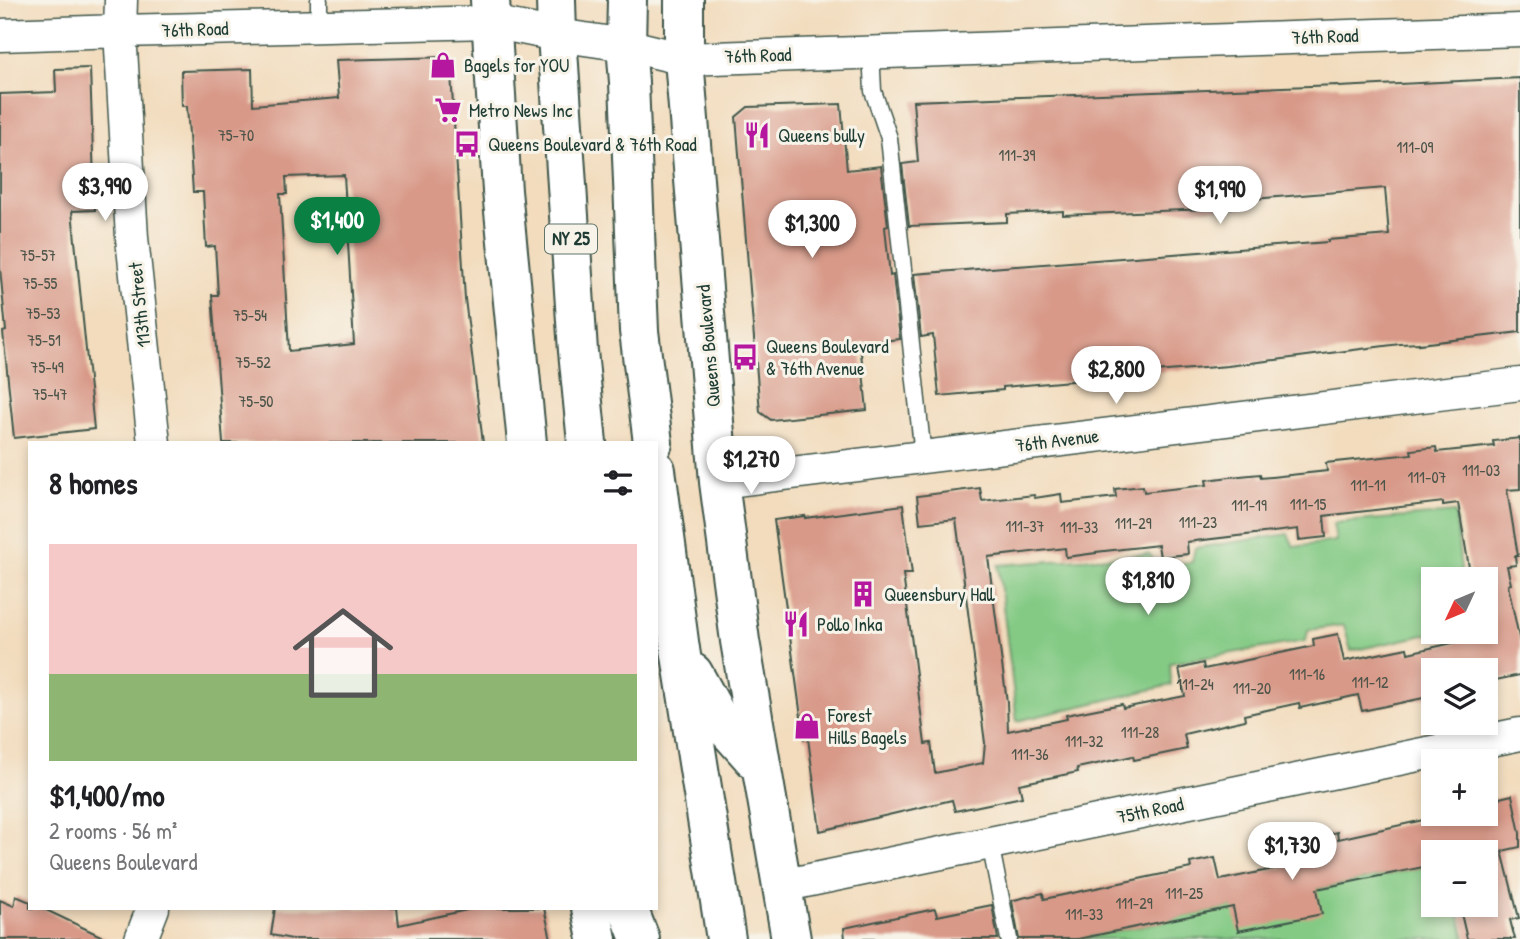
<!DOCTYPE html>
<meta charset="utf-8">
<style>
body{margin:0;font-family:"Patrick Hand",sans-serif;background:#f6f6f6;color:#202124;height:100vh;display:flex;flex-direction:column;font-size:26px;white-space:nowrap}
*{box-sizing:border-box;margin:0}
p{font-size:23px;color:#757577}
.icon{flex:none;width:38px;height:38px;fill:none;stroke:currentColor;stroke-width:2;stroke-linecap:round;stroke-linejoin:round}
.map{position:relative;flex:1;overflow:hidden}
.sheet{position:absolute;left:28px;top:441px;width:630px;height:469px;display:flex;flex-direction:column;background:#fff;border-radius:0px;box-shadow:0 4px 10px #0003}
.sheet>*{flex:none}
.needle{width:46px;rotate:226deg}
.buttons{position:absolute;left:1421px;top:567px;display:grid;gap:14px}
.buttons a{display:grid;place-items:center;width:77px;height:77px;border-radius:0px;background:#fff;box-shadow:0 4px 10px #0003;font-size:35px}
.price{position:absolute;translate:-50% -60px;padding:0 16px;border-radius:24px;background:#fff;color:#222;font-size:23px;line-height:46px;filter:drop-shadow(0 2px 4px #0008)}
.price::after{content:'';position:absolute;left:50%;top:42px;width:21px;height:16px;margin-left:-10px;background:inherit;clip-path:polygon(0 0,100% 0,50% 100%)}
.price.active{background:#0b8043;color:#fff}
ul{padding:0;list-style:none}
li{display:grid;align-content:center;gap:14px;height:371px;padding:0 21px}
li+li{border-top:2px solid #e0e0e0}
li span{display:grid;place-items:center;height:217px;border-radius:0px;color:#555}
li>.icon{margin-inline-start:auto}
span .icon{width:126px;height:126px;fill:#fffc;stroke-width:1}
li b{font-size:30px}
h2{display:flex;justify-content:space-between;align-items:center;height:84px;padding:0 21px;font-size:30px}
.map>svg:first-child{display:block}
.green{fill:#84ca85;stroke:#52845c;stroke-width:2}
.building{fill:#d89988;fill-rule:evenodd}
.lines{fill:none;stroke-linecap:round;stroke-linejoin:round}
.lane-casing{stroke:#3f5549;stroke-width:19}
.street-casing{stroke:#3f5549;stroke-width:35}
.secondary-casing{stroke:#3f5549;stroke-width:42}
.primary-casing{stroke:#3f5549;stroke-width:42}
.lane{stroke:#fff;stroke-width:16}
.street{stroke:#fff;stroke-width:32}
.secondary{stroke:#fff;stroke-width:38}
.primary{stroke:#fff;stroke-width:38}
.labels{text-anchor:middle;stroke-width:6;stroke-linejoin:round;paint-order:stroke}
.number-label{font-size:16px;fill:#4d5449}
.shield{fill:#f7f3e8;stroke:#60746a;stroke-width:2}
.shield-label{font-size:18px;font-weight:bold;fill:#1f3d34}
.street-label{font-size:19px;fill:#1f3d34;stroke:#f7f3e8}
.poi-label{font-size:19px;fill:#1f3d34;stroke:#f7f3e8;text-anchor:start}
</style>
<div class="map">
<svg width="1520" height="939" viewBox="0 0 1520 939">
<rect width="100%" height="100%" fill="#f7f3e8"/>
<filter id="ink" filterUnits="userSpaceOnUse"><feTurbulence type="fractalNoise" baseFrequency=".0143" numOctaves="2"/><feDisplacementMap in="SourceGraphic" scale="14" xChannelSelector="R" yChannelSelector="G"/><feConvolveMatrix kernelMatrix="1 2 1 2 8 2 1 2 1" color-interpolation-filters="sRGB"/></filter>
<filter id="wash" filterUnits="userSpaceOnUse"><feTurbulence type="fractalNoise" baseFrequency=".00686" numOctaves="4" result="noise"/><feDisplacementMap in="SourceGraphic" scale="28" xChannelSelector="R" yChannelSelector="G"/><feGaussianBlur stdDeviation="1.57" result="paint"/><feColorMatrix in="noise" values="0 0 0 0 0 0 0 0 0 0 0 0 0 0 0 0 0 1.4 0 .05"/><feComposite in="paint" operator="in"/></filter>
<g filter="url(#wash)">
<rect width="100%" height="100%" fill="#f2dcbd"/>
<path class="green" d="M1455 513 1462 579H1433V632H1438L1351 651 1344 625 1308 630 1306 641 1170 663 1171 685 1017 721 998 565 1150 554 1157 566 1192 562 1195 548 1288 534 1294 547 1336 541 1333 523Z
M1433 865V905H1457L1465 939H1078Z"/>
<g id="blocks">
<path class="building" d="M450 57 465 299 483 443H223L212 295H218L215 246 206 247 203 192H193L187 106H182L181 71 252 69 253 105 339 98 336 60ZM344 175 354 344 289 351 280 194H287L286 177Z
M90 68 95 210 72 211 94 429 14 438 3 332 6 331 0 268V94L56 92 55 69Z
M1520 78V332L1419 344V343L1400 344 1228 366 1094 377V379L1003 387V390L939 396 933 335 921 337 914 274 1328 242V240L1389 235 1385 188 1230 201 1231 208 1063 215V211L1007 214V222L909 226 902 164 918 162 913 101 1338 85 1339 87Z
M841 104 847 170 881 166 888 226 885 227 890 276 893 275 900 339 860 343 867 410 771 420 760 412 736 117 748 107Z
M1520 438V489L1507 490 1518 556H1515L1516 565 1507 566 1511 584 1508 585 1520 642V675L1486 682V670H1433V696L1362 711 1358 695 1300 708 1299 703 1244 715 1245 720 1184 734 1187 749 1134 760 1133 756 1101 763 1077 768 1078 772 1019 784 1022 797 955 811 952 800 820 831 808 738 804 739 774 520 805 516V518L903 505 912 574H903L925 744 931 743 935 773 983 763 985 743 956 519 920 523 917 496 980 488 982 501 1034 495 1035 498 1061 494 1062 503 1116 497 1115 489 1143 486 1144 492 1207 485 1206 480 1230 477 1260 474 1261 478 1327 471 1326 463 1412 454 1411 450 1436 447 1437 452 1494 446 1493 441ZM1443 502V505L1458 503 1471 579H1486V632L1456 638 1457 642 1408 653 1407 648 1344 661 1338 634 1313 639 1314 646 1204 669 1203 663 1179 669 1185 696 1123 708 1122 704 1066 715 1067 719 1008 731 1007 702 988 557 1065 548 1066 557 1096 553V552L1158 545 1160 557 1188 554 1187 542 1298 529 1299 540 1326 537 1324 516Z
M1512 795 1520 833V847L1502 851 1519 918 1510 920 1515 939H1467L1459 905H1486V852H1433V865L1317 889 1322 914 1238 931 1233 907 1078 939H1019L1012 901 1014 900 1043 893 1044 899 1191 868 1190 863 1215 858 1220 880 1313 861 1309 839 1337 832 1338 839 1450 814H1491L1487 801Z
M16 896 30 902V908H42L107 939H0V900L14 906Z
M992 905 998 939H845L844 928 935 909 937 916Z
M275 908H397L399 925 476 908H544L551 939H292L271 935Z"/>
</g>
</g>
<g filter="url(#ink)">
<use href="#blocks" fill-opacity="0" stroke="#3f5549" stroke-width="2"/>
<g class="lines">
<g class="lane-casing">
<path id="lane" d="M319 25V0
M871 51 873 91 889 138 923 456
M990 843 1009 939"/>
</g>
<g class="street-casing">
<path id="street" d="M121 0 120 31 132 238 154 443
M0 35 120 31 491 22 557 35 626 45 684 59 1520 30
M719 482 1520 384
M781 886 1520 734
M141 939 153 908"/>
</g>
<g class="secondary-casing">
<path id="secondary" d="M490 0 502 191 527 443
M684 0V59L719 482 740 641 791 939
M591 908 597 939"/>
</g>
<g class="primary-casing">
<path id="primary" d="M556 0 557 35 578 351 587 443
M627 0 626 45 629 82 639 331 653 443
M656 470 680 649 726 939
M693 673 719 720 761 767
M628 908 640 939"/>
</g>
<use href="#lane" class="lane"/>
<use href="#street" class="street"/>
<use href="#secondary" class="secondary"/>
<use href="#primary" class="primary"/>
</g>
</g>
<defs>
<g id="shop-bare" transform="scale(2.1)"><path d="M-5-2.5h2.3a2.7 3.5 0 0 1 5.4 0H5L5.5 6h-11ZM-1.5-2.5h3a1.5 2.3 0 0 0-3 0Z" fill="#b5179e" stroke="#f7f3e8" stroke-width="2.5" paint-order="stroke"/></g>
<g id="supermarket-bare" transform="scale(2.1)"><path d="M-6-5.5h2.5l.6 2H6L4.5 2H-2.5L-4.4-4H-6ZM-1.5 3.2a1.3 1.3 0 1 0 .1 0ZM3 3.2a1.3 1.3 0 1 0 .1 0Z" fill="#b5179e" stroke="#f7f3e8" stroke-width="2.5" paint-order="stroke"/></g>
<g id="restaurant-bare" transform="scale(2.1)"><path d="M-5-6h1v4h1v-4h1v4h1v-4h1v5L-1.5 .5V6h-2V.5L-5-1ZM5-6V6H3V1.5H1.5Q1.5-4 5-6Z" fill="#b5179e" stroke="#f7f3e8" stroke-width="2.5" paint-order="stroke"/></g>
<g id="bus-bare" transform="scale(2.1)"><path d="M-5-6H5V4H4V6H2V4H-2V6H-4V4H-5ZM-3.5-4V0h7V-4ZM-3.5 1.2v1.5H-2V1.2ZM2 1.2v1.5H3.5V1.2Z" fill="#b5179e" stroke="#f7f3e8" stroke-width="2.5" paint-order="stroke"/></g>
<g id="building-bare" transform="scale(2.1)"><path d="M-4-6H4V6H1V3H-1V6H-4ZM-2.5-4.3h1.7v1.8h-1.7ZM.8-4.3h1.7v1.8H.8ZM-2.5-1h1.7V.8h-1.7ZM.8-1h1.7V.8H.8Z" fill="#b5179e" stroke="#f7f3e8" stroke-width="2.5" paint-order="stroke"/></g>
</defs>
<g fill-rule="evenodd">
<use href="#shop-bare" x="443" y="65"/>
<use href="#supermarket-bare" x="448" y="110"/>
<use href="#restaurant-bare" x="757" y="135"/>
<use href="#bus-bare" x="467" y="144"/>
<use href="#bus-bare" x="745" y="357"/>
<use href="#building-bare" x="863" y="594"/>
<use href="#restaurant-bare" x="796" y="624"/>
<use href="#shop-bare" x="807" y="726"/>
</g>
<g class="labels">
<g class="number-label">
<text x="236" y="141">75-70</text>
<text x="1415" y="153">111-09</text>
<text x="1017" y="161">111-39</text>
<text x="38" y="261">75-57</text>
<text x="40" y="289">75-55</text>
<text x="43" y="319">75-53</text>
<text x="250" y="321">75-54</text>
<text x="44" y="346">75-51</text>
<text x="253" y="368">75-52</text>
<text x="47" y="373">75-49</text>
<text x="50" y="400">75-47</text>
<text x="256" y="407">75-50</text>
<text x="1481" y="476">111-03</text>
<text x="1427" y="483">111-07</text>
<text x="1368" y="491">111-11</text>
<text x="1308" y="510">111-15</text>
<text x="1249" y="511">111-19</text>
<text x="1198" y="528">111-23</text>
<text x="1133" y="529">111-29</text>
<text x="1025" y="532">111-37</text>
<text x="1079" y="533">111-33</text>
<text x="1307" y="680">111-16</text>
<text x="1370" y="688">111-12</text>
<text x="1195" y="690">111-24</text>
<text x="1252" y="694">111-20</text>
<text x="1140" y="738">111-28</text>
<text x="1084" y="747">111-32</text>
<text x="1030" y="760">111-36</text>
<text x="1184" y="899">111-25</text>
<text x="1134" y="909">111-29</text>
<text x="1084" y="920">111-33</text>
</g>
<rect class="shield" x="545" y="224.5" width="52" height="29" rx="5"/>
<g class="shield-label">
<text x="571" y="245">NY 25</text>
</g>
<g class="street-label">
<text transform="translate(195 29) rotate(-2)" y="7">76th Road</text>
<text transform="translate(1325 36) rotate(-2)" y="7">76th Road</text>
<text transform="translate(758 55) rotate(-2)" y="7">76th Road</text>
<text transform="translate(139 305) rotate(-96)" y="7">113th Street</text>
<text transform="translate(708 346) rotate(-95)" y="7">Queens Boulevard</text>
<text transform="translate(1057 440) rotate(-7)" y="7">76th Avenue</text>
<text transform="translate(1150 810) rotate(-12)" y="7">75th Road</text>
</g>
<g class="poi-label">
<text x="464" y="72">Bagels for YOU</text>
<text x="469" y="117">Metro News Inc</text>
<text x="778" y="142">Queens bully</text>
<text x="488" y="151">Queens Boulevard &amp; 76th Road</text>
<text x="766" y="353">Queens Boulevard<tspan x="766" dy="22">&amp; 76th Avenue</tspan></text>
<text x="884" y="601">Queensbury Hall</text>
<text x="817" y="631">Pollo Inka</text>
<text x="828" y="722">Forest<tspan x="828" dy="22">Hills Bagels</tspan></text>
</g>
</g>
</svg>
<div class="buttons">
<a><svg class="needle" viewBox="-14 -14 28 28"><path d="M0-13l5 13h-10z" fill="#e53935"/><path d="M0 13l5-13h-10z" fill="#757577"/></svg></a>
<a><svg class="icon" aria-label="layers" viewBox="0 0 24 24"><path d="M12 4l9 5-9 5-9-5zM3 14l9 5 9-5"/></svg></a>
<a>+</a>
<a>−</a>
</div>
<b class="price" style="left:105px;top:223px">$3,990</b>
<b class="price" style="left:1220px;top:226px">$1,990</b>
<b class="price active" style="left:337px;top:257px">$1,400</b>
<b class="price" style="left:812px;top:260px">$1,300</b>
<b class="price" style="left:1116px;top:406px">$2,800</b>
<b class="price" style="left:751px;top:496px">$1,270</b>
<b class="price" style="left:1148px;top:617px">$1,810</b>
<b class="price" style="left:1292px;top:882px">$1,730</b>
<section class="sheet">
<h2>8 homes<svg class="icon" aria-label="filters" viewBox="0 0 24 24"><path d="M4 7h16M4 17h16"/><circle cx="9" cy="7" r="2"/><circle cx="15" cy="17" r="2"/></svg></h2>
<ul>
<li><span style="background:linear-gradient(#f6c9c9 60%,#8fb573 0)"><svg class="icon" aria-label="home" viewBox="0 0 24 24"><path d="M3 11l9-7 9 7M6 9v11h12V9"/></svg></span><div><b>$1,400/mo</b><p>2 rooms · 56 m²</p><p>Queens Boulevard</p></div></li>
</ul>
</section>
</div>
